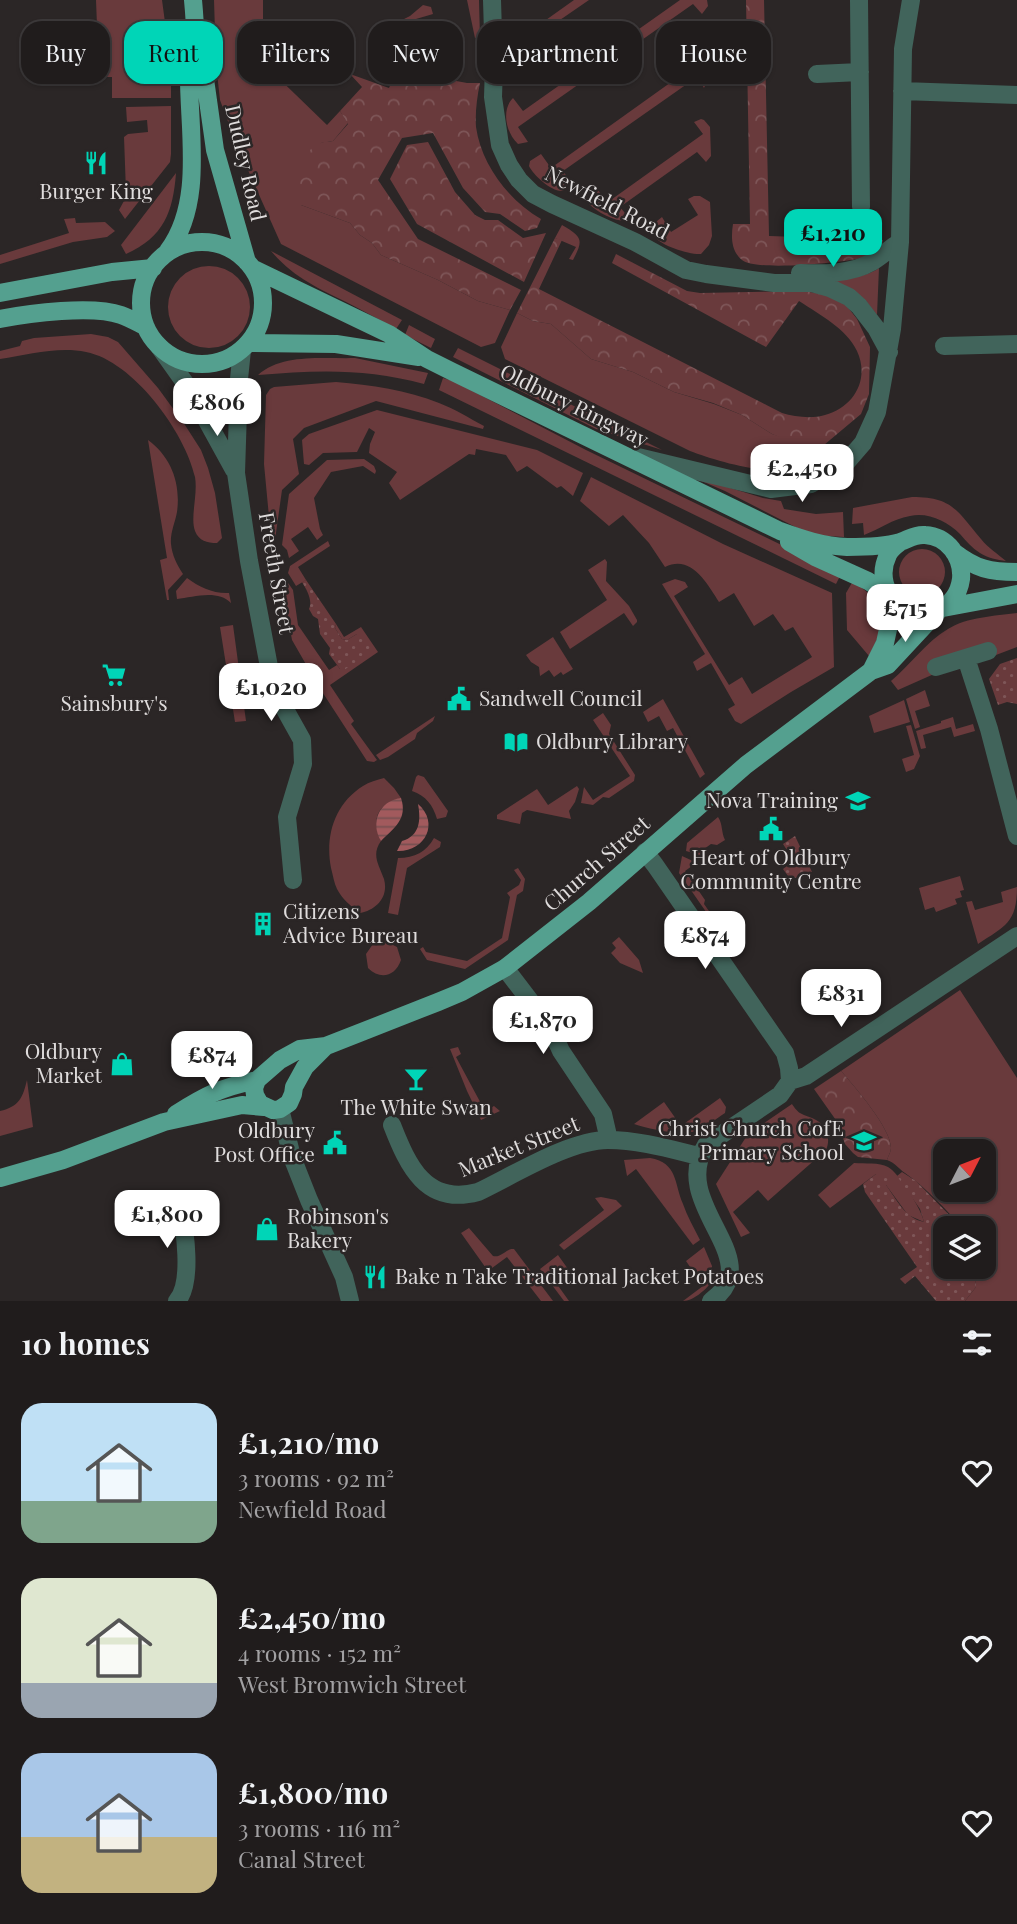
<!DOCTYPE html>
<meta charset="utf-8">
<style>
body{margin:0;font-family:"Playfair Display",serif;background:#2d2929;color:#f1f3f6;height:100vh;display:flex;flex-direction:column;font-size:26px;white-space:nowrap}
*{box-sizing:border-box;margin:0}
p{font-size:23px;color:#a2a1a3}
.icon{flex:none;width:38px;height:38px;fill:none;stroke:currentColor;stroke-width:2;stroke-linecap:round;stroke-linejoin:round}
.map{position:relative;height:1301px;overflow:hidden}
.sheet{display:flex;flex-direction:column;background:#201c1c;flex:1}
.sheet>*{flex:none}
.top-card{position:absolute;left:21px;top:21px;width:976px;height:63px;display:flex;gap:14px}
.needle{width:46px;rotate:48deg}
.tools{position:absolute;left:933px;top:1139px;display:grid;gap:14px}
.tools a{display:grid;place-items:center;width:63px;height:63px;border-radius:14px;background:#201c1c;box-shadow:0 2px 5px #0004,0 0 0 2px #3d3a3b;font-size:35px}
.price{position:absolute;translate:-50% -60px;padding:0 16px;border-radius:14px;background:#fff;color:#222;font-size:23px;line-height:46px;filter:drop-shadow(0 2px 4px #0008)}
.price::after{content:'';position:absolute;left:50%;top:42px;width:21px;height:16px;margin-left:-10px;background:inherit;clip-path:polygon(0 0,100% 0,50% 100%)}
.price.active{background:#00d5b7;color:#111}
ul{padding:0;list-style:none}
li{display:flex;align-items:center;gap:21px;height:175px;padding:0 21px}
li span{display:grid;place-items:center;flex:none;width:196px;height:140px;border-radius:21px;color:#555}
li>.icon{margin-inline-start:auto}
span .icon{width:84px;height:84px;fill:#fffc;stroke-width:1}
li b{font-size:30px}
h2{display:flex;justify-content:space-between;align-items:center;height:84px;padding:0 21px;font-size:30px}
.pill{padding:0 24px;border-radius:21px;background:#201c1c;box-shadow:0 2px 5px #0004,0 0 0 2px #3d3a3b;font-size:24px;line-height:63px}
.pill.active{background:#00d5b7;color:#111}
.map>svg:first-child{display:block}
.green{fill:#693a3c;fill-rule:evenodd}
.forest{fill:url(#forest-crowns)}
.park{fill:url(#park-dots)}
.water{fill:url(#water-rules)}
.lines{fill:none;stroke-linecap:round;stroke-linejoin:round}
.minor{stroke:#41645b;stroke-width:18}
.major{stroke:#54a08f;stroke-width:18}
.labels{text-anchor:middle;stroke-width:5;stroke-linejoin:round;paint-order:stroke}
.street-label{font-size:21px;fill:#dfdcdc;stroke:#2b2626}
.poi-label{font-size:21px;fill:#dfdcdc;stroke:#2b2626;text-anchor:start}
</style>
<div class="map">
<svg width="1017" height="1301" viewBox="0 0 1017 1301">
<defs>
<pattern id="forest-crowns" width="20" height="18" patternUnits="userSpaceOnUse" patternTransform="scale(1.75)"><rect width="20" height="18" fill="#693a3c"/><path d="M2 6a3 3 0 1 1 6 0M12 15a3 3 0 1 1 6 0" fill="none" stroke="#7e5658"/></pattern>
<pattern id="park-dots" width="8" height="8" patternUnits="userSpaceOnUse" patternTransform="scale(1.75)"><rect width="8" height="8" fill="#693a3c"/><path d="M2 2h.1M6 6h.1" fill="none" stroke="#7e5658" stroke-width="1.8" stroke-linecap="round"/></pattern>
<pattern id="water-rules" width="6" height="5" patternUnits="userSpaceOnUse" patternTransform="scale(1.75)"><rect width="6" height="5" fill="#a25a5d"/><path d="M0 2.5h6" fill="none" stroke="#774f51"/></pattern>
</defs>
<rect width="100%" height="100%" fill="#2b2626"/>
<path class="green" d="M96 0H162L171 67V98H112V77H99Z
M214 0H263V63L327 125 340 111 348 123 333 141 321 143 301 205 350 223 360 235 372 243 381 255 438 280 478 301 510 310 495 343 481 347 281 244 236 143 220 100 216 64Z
M467 0H479L480 39 475 38Z
M574 0H589L512 53 523 68 516 72 511 71 505 67V30L512 24 522 37Z
M680 0H707L708 6 702 14 693 4 518 127 528 142 518 144C506 133 501 110 513 98L523 111Z
M423 5 431 7 433 14 416 19 418 26 399 31 400 21 410 16Z
M696 44 705 47C711 57 710 78 704 88L697 77 563 171 572 184C570 186 565 190 562 191 552 192 533 175 529 166L530 161 541 154 551 168 702 60 692 47Z
M171 106V154L170 162 125 219 119 210 125 199 126 192 124 137 128 134 148 132 147 120 127 122 126 107Z
M701 119 704 120 710 127 711 156 706 162 697 152 620 207 629 218 625 221C614 221 597 212 589 204L590 197 597 189 608 202 703 134 694 122Z
M176 173C173 212 164 237 126 254L121 245Z
M694 196H700L710 202 712 236 709 245 701 254C690 255 661 246 654 236 651 232 651 231 651 226L662 217 671 232 698 215 688 199Z
M75 218 76 223 105 222 115 231 107 237 73 242 0 264V255L69 233 64 219Z
M562 225C582 237 584 239 573 260L569 259 576 247 555 238Z
M271 251 402 320 396 329C380 320 364 311 348 303 318 288 294 278 271 251Z
M168 307a41 41 0 1 1 82 0a41 41 0 1 1-82 0Z
M879 268 877 315 864 299 821 279C839 278 864 279 879 268Z
M517 313 533 321 551 324 591 359 633 372 674 392 714 404 742 415 772 434 815 447 824 445C813 455 801 464 787 468 762 475 714 460 690 451L505 359 501 347Z
M409 325 435 339 431 348 405 335Z
M91 334 108 337 118 342 158 388 185 425 201 450 208 468 215 493 222 538 217 543C207 543 199 541 195 531 190 517 198 495 195 477 185 432 133 361 86 352 58 346 28 355 0 359V351L20 346 22 341 34 338Z
M458 348 662 450 596 429 453 357Z
M355 358 428 373 424 384C366 368 316 370 258 375 282 353 324 359 355 358Z
M443 378 453 381 586 450 841 574 836 584 439 390Z
M336 382C371 385 407 390 439 403 455 409 469 418 484 426L483 429 376 401 304 428 293 439 299 474 282 490 275 540 271 538 264 464 266 395 270 389 274 387Z
M377 410 537 450 583 473 573 496 561 486 557 488 527 466 517 472 506 455 476 449 475 455 469 454 400 500 389 483 397 472 369 453 370 444 375 432 369 428 357 452 323 453 309 465 304 464 302 440 309 434Z
M148 440C171 457 181 483 177 512 175 523 170 533 171 544 172 555 177 565 183 574L168 590 169 600H167L160 560 167 558Z
M364 459 374 466 376 471 375 474 363 466 331 472 314 498 320 529 323 535 317 540 308 527 291 539 299 551 289 558 287 550 282 545 289 494 327 460Z
M685 474 763 498 781 501 784 509 816 514 843 512 844 537 811 535 725 491Z
M591 477 723 544 832 593 834 667 791 692 741 724 735 721 728 709 735 705 711 663 697 671 693 662 705 654 662 584 675 579 685 582 688 587 674 596 729 685 742 677 752 694 812 657 793 627 785 631 773 614 754 626 734 593 719 602C707 583 691 554 665 567L649 543 623 515 609 526 580 501Z
M912 497C953 497 957 511 981 539 988 548 998 554 1006 561 997 560 988 558 980 553 972 548 966 541 960 534 947 521 928 512 910 516 892 519 880 529 864 535L863 523 852 524 853 508Z
M328 541 330 546 298 567 306 580 296 586 288 573 290 566Z
M899 572a23 23 0 1 1 46 0a23 23 0 1 1-46 0Z
M605 559 607 562 606 581 629 606 637 620V622L633 626 624 613 570 649 560 632 607 600 588 570Z
M187 578C199 587 214 594 229 593L231 603C218 589 193 597 177 599L176 591Z
M286 580 293 590 298 625 329 670 337 665 340 669 357 634 347 640 342 639 335 628 336 624 344 637 361 627 378 652 330 685 354 721 351 724 377 760 374 762 367 761 319 687 292 640 282 586Z
M853 581 867 592 876 608 880 633 869 656 847 630 846 593Z
M1017 613V647L996 655 992 643 930 662 934 674 898 690 891 681C910 665 926 642 948 629 967 617 995 616 1017 613Z
M233 625 246 721 235 722 220 627Z
M553 637 573 669 563 675 561 672 554 677 549 670 540 676 539 667 531 662 526 655Z
M925 690 930 706 915 711 920 727 915 729 906 699Z
M663 699 705 774 700 778 673 728 667 731 659 716 648 722 643 712Z
M904 700 910 722 874 733 869 716Z
M603 713 611 725 609 734 635 775 634 781 609 798 603 797 593 805 581 803 584 787 593 800 630 776 593 720Z
M435 716 433 721 417 733 415 739 388 757 380 760 376 755Z
M953 717 956 729 973 724 975 731 954 737 951 727 923 735 926 748 921 749 916 731 941 723V721Z
M911 725 920 756 914 769 906 772 902 759 914 755 906 726Z
M418 775 424 777 448 811 446 817 437 819C433 805 426 796 412 791L416 777Z
M384 778 394 788 401 798C377 805 371 818 381 841 371 855 379 865 384 879 389 897 376 910 360 913 351 906 342 899 337 889 334 883 333 875 331 868 325 837 334 804 363 786 369 782 377 780 384 778Z
M577 786 579 789 575 802 569 811 571 819 527 810 522 813 520 824 497 819V815L537 789 548 805Z
M718 817C723 824 721 832 725 840L717 845 711 844 704 849V854L698 858 693 853 686 851 687 843Z
M434 838 441 842 440 847 407 868 398 915 388 913 398 858C415 858 426 852 434 838Z
M682 856 693 861 691 863 692 866 685 871 705 900 704 904 739 953 736 955 679 873Z
M518 868 525 879 523 891 517 895 508 940 465 969 427 960 420 949 423 947 426 952 467 961 502 938 510 897 507 893 519 885 521 880 514 870Z
M960 876 964 890 960 891 962 897 955 899 957 904 936 912 934 907 925 910 919 888Z
M1017 887C1017 923 1005 926 978 944L966 902 972 901 975 910 1003 902 1001 892Z
M619 937 639 960 643 973 620 963 611 953 616 948 612 943Z
M385 941 397 947 401 960C395 977 380 980 368 968L366 954 373 944Z
M960 990 1017 1078V1301H965L976 1287 975 1267H984V1228H962C945 1208 926 1188 905 1173 898 1168 895 1163 887 1160 888 1156 891 1152 891 1148 891 1128 854 1086 841 1071ZM945 1152H984V1190H945Z
M458 1047 461 1054 456 1057 485 1111 494 1106 500 1111 481 1120 467 1091 450 1049Z
M27 1080 33 1127 0 1136V1111C19 1107 23 1097 27 1080Z
M720 1098 726 1107 725 1113C716 1119 706 1127 696 1131 681 1136 649 1129 634 1124L664 1102 681 1126Z
M792 1104C793 1106 798 1112 800 1113 805 1116 811 1117 816 1120 827 1126 831 1139 826 1150L768 1201 758 1190 733 1212 750 1233 741 1237 716 1184 748 1134Z
M650 1158C678 1163 674 1183 683 1204 687 1216 694 1228 700 1240L693 1245 636 1169 627 1176 624 1160Z
M854 1163C865 1164 879 1162 888 1167 899 1173 922 1210 924 1222L908 1215 886 1185 876 1174 830 1208 818 1195Z
M601 1197 616 1200 622 1206 564 1250 559 1245 604 1210 595 1198Z
M469 1228 493 1256C502 1258 506 1248 514 1249L553 1301H541L507 1257 488 1271 461 1233Z
M704 1247 712 1266V1281C706 1290 693 1301 683 1301L703 1286 686 1261Z
M558 1255 568 1269 554 1280 569 1301H564L540 1269Z"/>
<path class="forest" d="M746 0H764L769 236 883 240 881 249C877 252 873 256 867 257 848 262 756 272 742 260 731 251 731 237 733 224H750Z
M397 70 467 83H480C477 97 475 113 476 127 481 164 509 201 541 219L537 228 525 231 500 214 485 212 463 188 433 133 402 138 378 180 418 239 521 290 510 310 478 301 438 280 381 255 372 243 360 235 350 223 301 205 291 183C296 169 306 148 321 143 325 141 329 142 333 141L348 124 340 111 362 87 350 74 389 88Z
M428 142 455 192 475 215 485 220H498L523 238 546 233 524 282 417 224 390 179 407 145Z
M555 238 562 240 539 289 782 413C795 417 812 419 825 415 854 407 870 379 857 351 846 328 820 315 799 301L766 347 612 263 616 254 687 291 700 293 801 291 825 294 846 305 857 319 870 347 869 394 861 414 824 445 815 447 797 444 772 434 742 415 713 403 674 392 633 372 591 359 551 324 533 321 517 313Z
M841 1071C854 1086 891 1128 891 1148 891 1152 888 1156 887 1160L858 1157 853 1153 845 1144 838 1123 814 1089Z"/>
<path class="park" d="M306 580 336 624 335 628 342 639 347 640 357 634H361L371 649V652L344 670 340 669 329 654 330 648 320 634 318 619 313 616 309 609C313 601 307 590 302 582Z
M1017 658V704L1007 702 998 705 989 679 1000 664Z
M795 836 812 872 801 879 788 876 783 869 794 861 783 844Z
M902 1172 916 1181 962 1228H945V1267H975L976 1287 965 1301H936L915 1276 905 1284 900 1279 917 1267 865 1192 863 1184 876 1174 886 1175 889 1181 886 1185C897 1200 905 1218 924 1222L920 1209 897 1176Z"/>
<path class="water" d="M401 798C408 819 394 828 381 841 370 822 379 801 401 798Z
M418 804C440 823 425 852 397 851L402 841C420 836 421 820 418 804Z"/>
<g class="lines">
<path class="minor" d="M492 0 494 66 493 97 500 145 509 165 519 180 533 194 552 204 635 242 686 270 706 274 774 283H812L830 288 849 297 859 306 876 328 889 352
M859 0 861 207
M817 74 860 72
M902 91 1017 95
M800 273C823 274 851 274 872 262 882 256 890 248 900 242
M158 345 190 390 234 470
M944 346 1017 344
M242 350 239 379 236 473 249 561 273 688 302 740 303 764 287 817 293 880
M638 457 771 489 811 484 844 465 863 443 877 412 892 329 900 242 903 49 911 0
M966 658 989 729 1017 836
M936 667 988 651
M645 852 655 865 785 1053 789 1068 790 1081
M505 968 550 1027 561 1051 603 1114 609 1140
M280 1109 292 1157 309 1200 344 1277 350 1301
M392 1125C408 1166 426 1206 478 1192 514 1175 569 1140 608 1140 639 1140 670 1149 699 1156
M177 1301C193 1283 185 1229 180 1207
M711 1301C770 1259 668 1205 706 1145L780 1095 790 1081 806 1076 1017 936"/>
<path class="major" d="M196 37 202 58 215 150 247 262
M141 303a61 61 0 1 1 122 0a61 61 0 1 1-122 0Z
M168 251C206 200 187 124 189 65 190 54 194 44 195 33 195 22 194 11 193 0
M252 268 389 334 427 359 453 372 780 531C802 539 823 546 847 547 861 547 887 546 900 542 909 539 915 534 925 535 947 536 963 557 961 579 957 609 925 622 901 606 884 595 879 573 888 555 890 550 895 546 899 543
M0 293 112 272 153 268
M0 319C30 313 93 305 121 315 130 318 138 323 146 327
M249 343 336 344 419 357
M789 542 815 557 868 581 888 594
M954 552C976 569 990 572 1017 572
M943 608 1017 594
M871 671 885 643 894 602
M326 1046 305 1067 294 1087 293 1094 289 1103 280 1109 273 1110 260 1104 255 1095 254 1088 257 1080 280 1060 300 1049 326 1046 438 1002 462 992 505 968 589 902 746 765 871 671 888 665 940 609
M176 1114C206 1095 222 1087 257 1080
M0 1178 63 1160 164 1122 242 1105 264 1107"/>
</g>
<defs>
<g id="restaurant-bare" transform="scale(1.89)"><path d="M-5-6h1v4h1v-4h1v4h1v-4h1v5L-1.5 .5V6h-2V.5L-5-1ZM5-6V6H3V1.5H1.5Q1.5-4 5-6Z" fill="#00d5b7" stroke="#2b2626" stroke-width="2.5" paint-order="stroke"/></g>
<g id="supermarket-bare" transform="scale(1.89)"><path d="M-6-5.5h2.5l.6 2H6L4.5 2H-2.5L-4.4-4H-6ZM-1.5 3.2a1.3 1.3 0 1 0 .1 0ZM3 3.2a1.3 1.3 0 1 0 .1 0Z" fill="#00d5b7" stroke="#2b2626" stroke-width="2.5" paint-order="stroke"/></g>
<g id="civic-bare" transform="scale(1.89)"><path d="M-.6-6.5H3V-4.5H.6V-3L4-1V1h2V6H-6V1h2V-1L-.6-3ZM-1.2 2.5V6h2.4V2.5Z" fill="#00d5b7" stroke="#2b2626" stroke-width="2.5" paint-order="stroke"/></g>
<g id="library-bare" transform="scale(1.89)"><path d="M-6-4Q-3-5.5-.7-3.5V5Q-3 3-6 4ZM6-4Q3-5.5 .7-3.5V5Q3 3 6 4Z" fill="#00d5b7" stroke="#2b2626" stroke-width="2.5" paint-order="stroke"/></g>
<g id="university-bare" transform="scale(1.89)"><path d="M0-5L7-2L0 1L-7-2ZM-4 1L0 2.5L4 1V4Q0 6-4 4Z" fill="#00d5b7" stroke="#2b2626" stroke-width="2.5" paint-order="stroke"/></g>
<g id="building-bare" transform="scale(1.89)"><path d="M-4-6H4V6H1V3H-1V6H-4ZM-2.5-4.3h1.7v1.8h-1.7ZM.8-4.3h1.7v1.8H.8ZM-2.5-1h1.7V.8h-1.7ZM.8-1h1.7V.8H.8Z" fill="#00d5b7" stroke="#2b2626" stroke-width="2.5" paint-order="stroke"/></g>
<g id="shop-bare" transform="scale(1.89)"><path d="M-5-2.5h2.3a2.7 3.5 0 0 1 5.4 0H5L5.5 6h-11ZM-1.5-2.5h3a1.5 2.3 0 0 0-3 0Z" fill="#00d5b7" stroke="#2b2626" stroke-width="2.5" paint-order="stroke"/></g>
<g id="bar-bare" transform="scale(1.89)"><path d="M-6-5H6L.8 .8V4.5H3.5V6h-7V4.5H-.8V.8Z" fill="#00d5b7" stroke="#2b2626" stroke-width="2.5" paint-order="stroke"/></g>
<g id="school-bare" transform="scale(1.89)"><path d="M0-5L7-2L0 1L-7-2ZM-4 1L0 2.5L4 1V4Q0 6-4 4Z" fill="#00d5b7" stroke="#2b2626" stroke-width="2.5" paint-order="stroke"/></g>
</defs>
<g fill-rule="evenodd">
<use href="#restaurant-bare" x="96" y="163"/>
<use href="#supermarket-bare" x="114" y="675"/>
<use href="#civic-bare" x="459" y="699"/>
<use href="#library-bare" x="516" y="742"/>
<use href="#university-bare" x="858" y="801"/>
<use href="#civic-bare" x="771" y="829"/>
<use href="#building-bare" x="263" y="924"/>
<use href="#shop-bare" x="122" y="1064"/>
<use href="#bar-bare" x="416" y="1079"/>
<use href="#school-bare" x="864" y="1141"/>
<use href="#civic-bare" x="335" y="1143"/>
<use href="#shop-bare" x="267" y="1229"/>
<use href="#restaurant-bare" x="375" y="1277"/>
</g>
<g class="labels">
<g class="street-label">
<text transform="translate(245 163) rotate(77)" y="7">Dudley Road</text>
<text transform="translate(607 203) rotate(27)" y="7">Newfield Road</text>
<text transform="translate(574 406) rotate(26)" y="7">Oldbury Ringway</text>
<text transform="translate(276 573) rotate(80)" y="7">Freeth Street</text>
<text transform="translate(597 864) rotate(-41)" y="7">Church Street</text>
<text transform="translate(519 1147) rotate(-22)" y="7">Market Street</text>
</g>
<g class="poi-label">
<text x="96" y="199" text-anchor="middle">Burger King</text>
<text x="479" y="706">Sandwell Council</text>
<text x="114" y="711" text-anchor="middle">Sainsbury's</text>
<text x="536" y="749">Oldbury Library</text>
<text x="838" y="808" text-anchor="end">Nova Training</text>
<text x="771" y="865" text-anchor="middle">Heart of Oldbury<tspan x="771" dy="24">Community Centre</tspan></text>
<text x="283" y="919">Citizens<tspan x="283" dy="24">Advice Bureau</tspan></text>
<text x="102" y="1059" text-anchor="end">Oldbury<tspan x="102" dy="24">Market</tspan></text>
<text x="416" y="1115" text-anchor="middle">The White Swan</text>
<text x="844" y="1136" text-anchor="end">Christ Church CofE<tspan x="844" dy="24">Primary School</tspan></text>
<text x="315" y="1138" text-anchor="end">Oldbury<tspan x="315" dy="24">Post Office</tspan></text>
<text x="287" y="1224">Robinson's<tspan x="287" dy="24">Bakery</tspan></text>
<text x="395" y="1284">Bake n Take Traditional Jacket Potatoes</text>
</g>
</g>
</svg>
<div class="tools">
<a><svg class="needle" viewBox="-14 -14 28 28"><path d="M0-13l5 13h-10z" fill="#e53935"/><path d="M0 13l5-13h-10z" fill="#a2a1a3"/></svg></a>
<a><svg class="icon" aria-label="layers" viewBox="0 0 24 24"><path d="M12 4l9 5-9 5-9-5zM3 14l9 5 9-5"/></svg></a>
</div>
<b class="price active" style="left:833px;top:269px">£1,210</b>
<b class="price" style="left:217px;top:438px">£806</b>
<b class="price" style="left:802px;top:504px">£2,450</b>
<b class="price" style="left:905px;top:644px">£715</b>
<b class="price" style="left:271px;top:723px">£1,020</b>
<b class="price" style="left:705px;top:971px">£874</b>
<b class="price" style="left:841px;top:1029px">£831</b>
<b class="price" style="left:543px;top:1056px">£1,870</b>
<b class="price" style="left:212px;top:1091px">£874</b>
<b class="price" style="left:167px;top:1250px">£1,800</b>
<div class="top-card">
<a class="pill">Buy</a>
<a class="pill active">Rent</a>
<a class="pill">Filters</a>
<a class="pill">New</a>
<a class="pill">Apartment</a>
<a class="pill">House</a>
</div>
</div>
<section class="sheet">
<h2>10 homes<svg class="icon" aria-label="filters" viewBox="0 0 24 24"><path d="M4 7h16M4 17h16"/><circle cx="9" cy="7" r="2"/><circle cx="15" cy="17" r="2"/></svg></h2>
<ul>
<li><span style="background:linear-gradient(#bfe0f5 70%,#7fa58c 0)"><svg class="icon" aria-label="home" viewBox="0 0 24 24"><path d="M3 11l9-7 9 7M6 9v11h12V9"/></svg></span><div><b>£1,210/mo</b><p>3 rooms · 92 m²</p><p>Newfield Road</p></div><svg class="icon" aria-label="heart" viewBox="0 0 24 24"><path d="M12 20l-8-8c-3-5 5-10 8-4 3-6 11-1 8 4z"/></svg></li>
<li><span style="background:linear-gradient(#dfe7d0 75%,#9aa5b1 0)"><svg class="icon" aria-label="home" viewBox="0 0 24 24"><path d="M3 11l9-7 9 7M6 9v11h12V9"/></svg></span><div><b>£2,450/mo</b><p>4 rooms · 152 m²</p><p>West Bromwich Street</p></div><svg class="icon" aria-label="heart" viewBox="0 0 24 24"><path d="M12 20l-8-8c-3-5 5-10 8-4 3-6 11-1 8 4z"/></svg></li>
<li><span style="background:linear-gradient(#a9c7e8 60%,#c2b280 0)"><svg class="icon" aria-label="home" viewBox="0 0 24 24"><path d="M3 11l9-7 9 7M6 9v11h12V9"/></svg></span><div><b>£1,800/mo</b><p>3 rooms · 116 m²</p><p>Canal Street</p></div><svg class="icon" aria-label="heart" viewBox="0 0 24 24"><path d="M12 20l-8-8c-3-5 5-10 8-4 3-6 11-1 8 4z"/></svg></li>
</ul>
</section>
